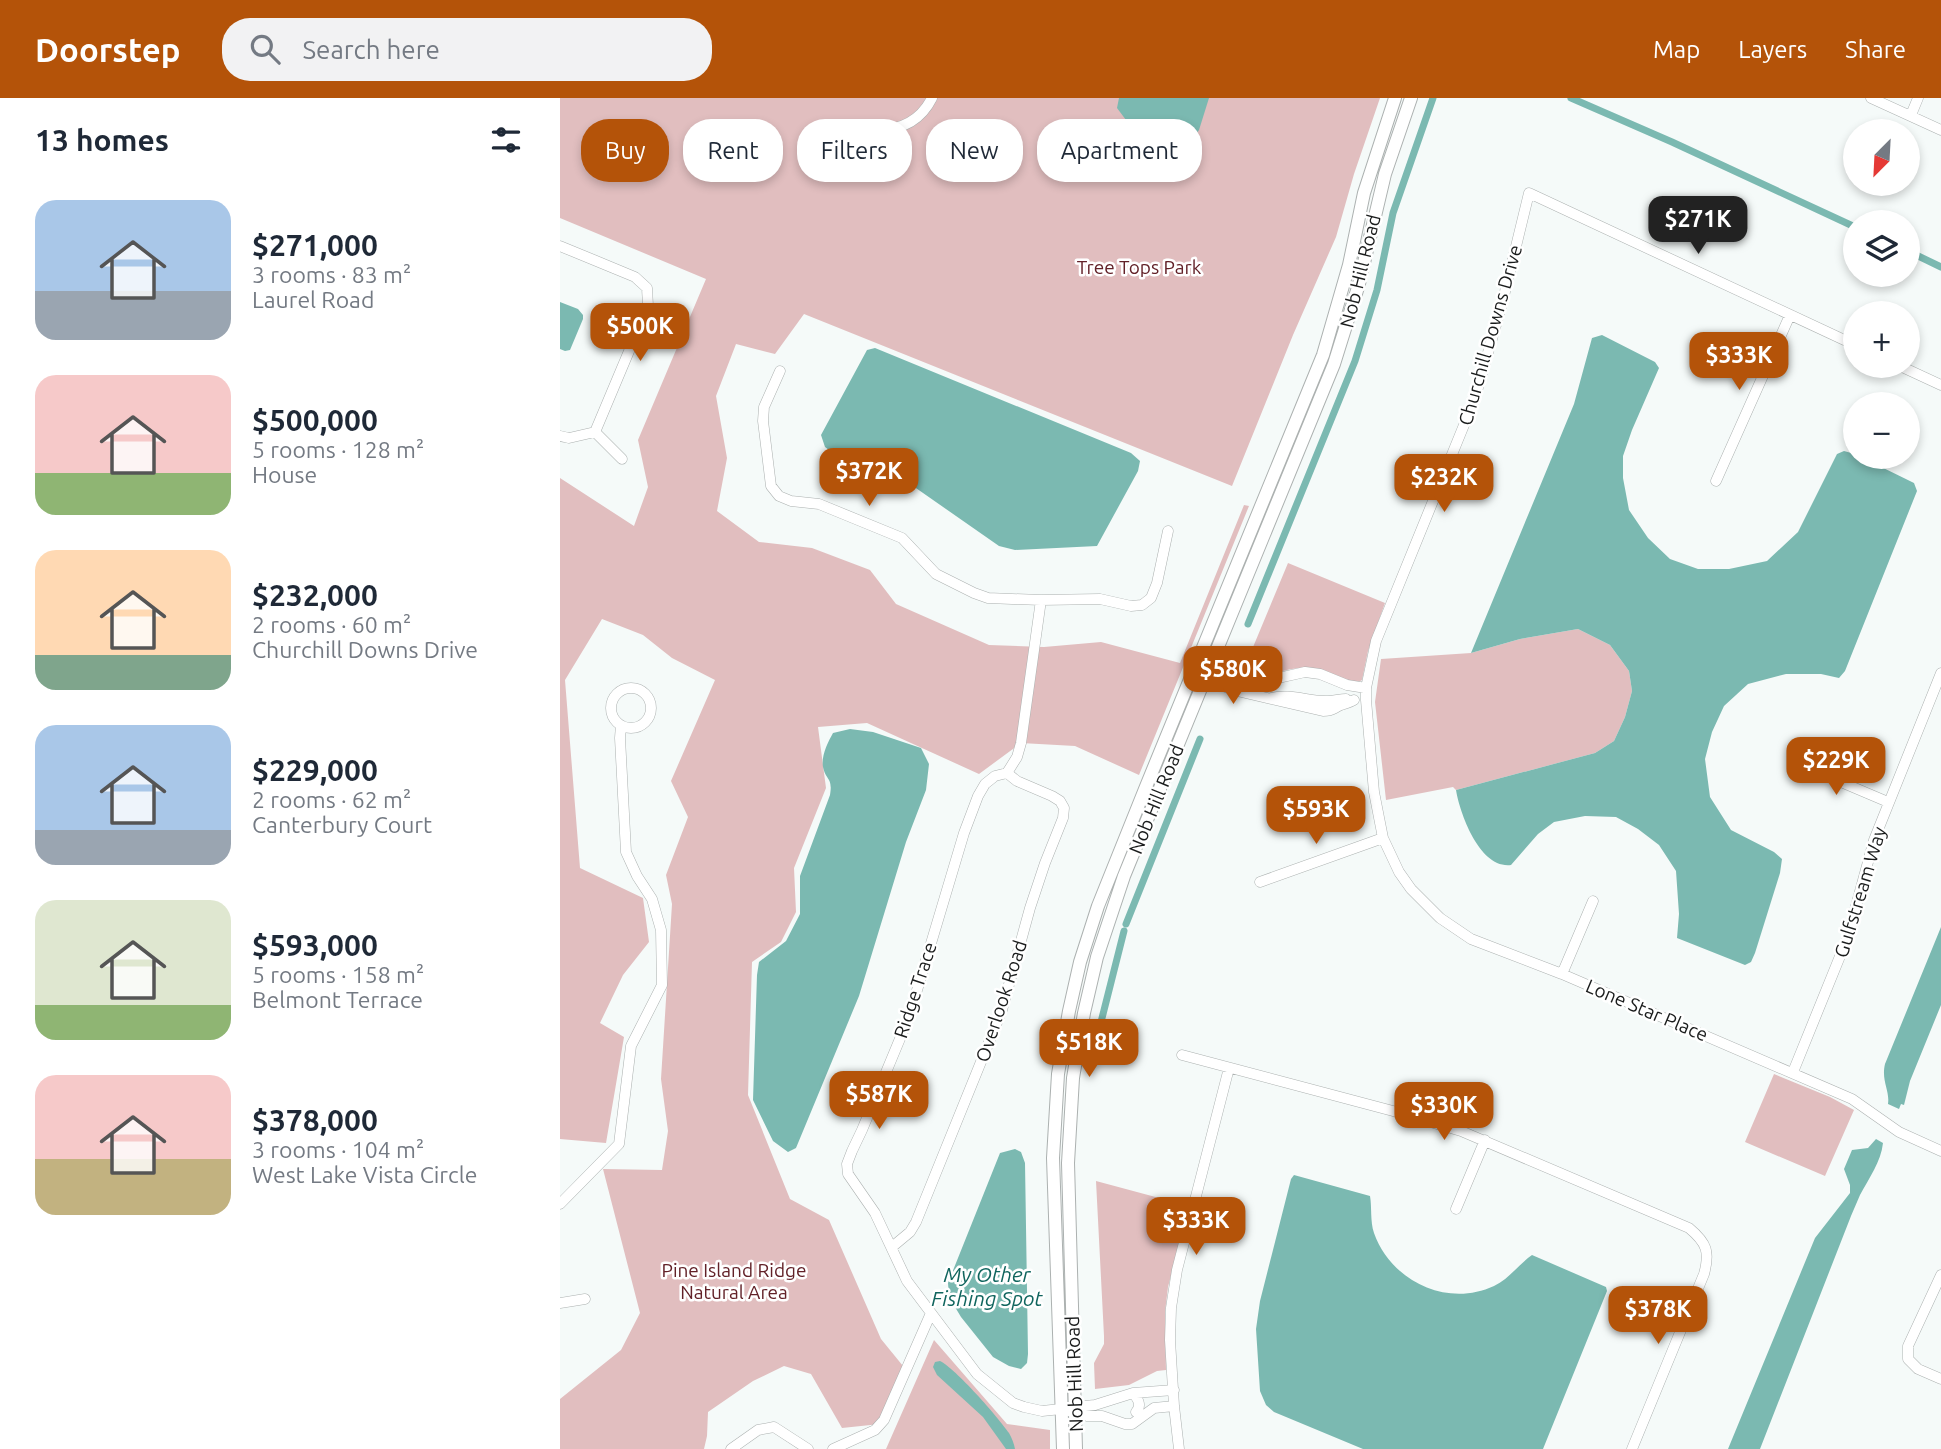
<!DOCTYPE html>
<meta charset="utf-8">
<style>
body{margin:0;font-family:Ubuntu,sans-serif;background:#f2f2f3;color:#1f2937;height:100vh;display:flex;flex-direction:column;font-size:26px;white-space:nowrap}
*{box-sizing:border-box;margin:0}
p{font-size:23px;color:#747a83}
.icon{flex:none;width:38px;height:38px;fill:none;stroke:currentColor;stroke-width:2;stroke-linecap:round;stroke-linejoin:round}
.map{position:relative;flex:1;overflow:hidden}
.sheet{display:flex;flex-direction:column;background:#fff;width:560px}
.sheet>*{flex:none}
.hud{position:absolute;left:21px;top:21px;width:665px;height:63px;display:flex;gap:14px}
.needle{width:46px;rotate:204deg}
.fabs{position:absolute;left:1283px;top:21px;display:grid;gap:14px}
.fabs a{display:grid;place-items:center;width:77px;height:77px;border-radius:50%;background:#fff;box-shadow:0 4px 10px #0003;font-size:35px}
.price{position:absolute;translate:-50% -60px;padding:0 16px;border-radius:14px;background:#b45309;color:#fff;font-size:23px;line-height:46px;filter:drop-shadow(0 2px 4px #0008)}
.price::after{content:'';position:absolute;left:50%;top:42px;width:21px;height:16px;margin-left:-10px;background:inherit;clip-path:polygon(0 0,100% 0,50% 100%)}
.price.on{background:#222;color:#fff}
ul{padding:0;list-style:none}
li{display:flex;align-items:center;gap:21px;height:175px;padding:0 35px}
li span{display:grid;place-items:center;flex:none;width:196px;height:140px;border-radius:21px;color:#555}
li>.icon{margin-inline-start:auto}
span .icon{width:84px;height:84px;fill:#fffc;stroke-width:1}
li b{font-size:30px}
h2{display:flex;justify-content:space-between;align-items:center;height:84px;padding:0 35px;font-size:30px}
.chip{padding:0 24px;border-radius:28px;background:#fff;box-shadow:0 4px 10px #0003;font-size:24px;line-height:63px}
.chip.on{background:#b45309;color:#fff}
header{display:flex;align-items:center;gap:42px;box-sizing:border-box;height:98px;padding:0 35px;background:#b45309;color:#fff}
header strong{font-size:33px}
nav{display:flex;gap:38px;margin-inline-start:auto;font-size:24px}
.search{width:490px;height:63px;background:#f2f2f3;display:flex;align-items:center;gap:18px;box-sizing:border-box;padding:0 24px;border-radius:28px;color:#747a83;font-size:26px}
main{display:flex;flex:1;min-height:0}
.map>svg:first-child{display:block}
.green{fill:#e1bebf}
.water{fill:#7bb9b1}
.lines{fill:none;stroke-linecap:round;stroke-linejoin:round}
.canal{stroke:#7bb9b1;stroke-width:7}
.minor-casing{stroke:#acb1b0;stroke-width:11}
.major-casing{stroke:#acb1b0;stroke-width:14}
.minor{stroke:#fff;stroke-width:10}
.major{stroke:#fff;stroke-width:12}
.labels{text-anchor:middle;stroke-width:5;stroke-linejoin:round;paint-order:stroke}
.park-label{font-size:19px;fill:#622128;stroke:#fff}
.street-label{font-size:19px;fill:#1a1c1c;stroke:#fff}
.water-label{font-size:21px;font-style:italic;fill:#10655e;stroke:#fff}
</style>
<header>
<strong>Doorstep</strong>
<div class="search"><svg class="icon" aria-label="search" viewBox="0 0 24 24"><circle cx="10" cy="10" r="6"/><path d="M15 15l6 6"/></svg>Search here</div>
<nav><a>Map</a><a>Layers</a><a>Share</a></nav>
</header>
<main>
<section class="sheet">
<h2>13 homes<svg class="icon" aria-label="filters" viewBox="0 0 24 24"><path d="M4 7h16M4 17h16"/><circle cx="9" cy="7" r="2"/><circle cx="15" cy="17" r="2"/></svg></h2>
<ul>
<li><span style="background:linear-gradient(#a9c7e8 65%,#9aa5b1 0)"><svg class="icon" aria-label="home" viewBox="0 0 24 24"><path d="M3 11l9-7 9 7M6 9v11h12V9"/></svg></span><div><b>$271,000</b><p>3 rooms · 83 m²</p><p>Laurel Road</p></div></li>
<li><span style="background:linear-gradient(#f6c9c9 70%,#8fb573 0)"><svg class="icon" aria-label="home" viewBox="0 0 24 24"><path d="M3 11l9-7 9 7M6 9v11h12V9"/></svg></span><div><b>$500,000</b><p>5 rooms · 128 m²</p><p>House</p></div></li>
<li><span style="background:linear-gradient(#ffd9b3 75%,#7fa58c 0)"><svg class="icon" aria-label="home" viewBox="0 0 24 24"><path d="M3 11l9-7 9 7M6 9v11h12V9"/></svg></span><div><b>$232,000</b><p>2 rooms · 60 m²</p><p>Churchill Downs Drive</p></div></li>
<li><span style="background:linear-gradient(#a9c7e8 75%,#9aa5b1 0)"><svg class="icon" aria-label="home" viewBox="0 0 24 24"><path d="M3 11l9-7 9 7M6 9v11h12V9"/></svg></span><div><b>$229,000</b><p>2 rooms · 62 m²</p><p>Canterbury Court</p></div></li>
<li><span style="background:linear-gradient(#dfe7d0 75%,#8fb573 0)"><svg class="icon" aria-label="home" viewBox="0 0 24 24"><path d="M3 11l9-7 9 7M6 9v11h12V9"/></svg></span><div><b>$593,000</b><p>5 rooms · 158 m²</p><p>Belmont Terrace</p></div></li>
<li><span style="background:linear-gradient(#f6c9c9 60%,#c2b280 0)"><svg class="icon" aria-label="home" viewBox="0 0 24 24"><path d="M3 11l9-7 9 7M6 9v11h12V9"/></svg></span><div><b>$378,000</b><p>3 rooms · 104 m²</p><p>West Lake Vista Circle</p></div></li>
</ul>
</section>
<div class="map">
<svg width="1381" height="1351" viewBox="0 0 1381 1351">
<rect width="100%" height="100%" fill="#f5faf9"/>
<path class="green" d="M0 0H820L794 76 776 139 733 237 672 388 244 216 215 256 176 246 156 298 167 360 157 413 199 444 252 450 310 472 336 506 429 547 484 549 541 544 620 565 684 407 689 408 579 677 515 648 461 645 419 676 307 625 258 629 266 690 234 770 236 814 221 844 192 864 188 997 230 1101 269 1122 321 1241 343 1268 320 1326 282 1330 251 1276 224 1268 193 1283 148 1314 147 1338 144 1351H0V1301L61 1252 80 1215 43 1071 102 1072 108 1033 101 981 112 806 106 777 128 719 111 683 155 582 112 560 83 537 42 521 5 582 20 770 83 800 89 844 63 877 40 925 64 939 46 1045 0 1041V380L74 428 88 389 78 342 146 181 0 120Z
M728 465 825 505 808 553 802 582 797 585C780 580 761 570 742 570 725 570 710 579 692 578L686 566Z
M1018 531 1050 547 1069 573 1072 593 1065 619 1054 643 1035 655 896 692 893 689 826 702 815 604 821 561 911 555 960 541Z
M1214 976 1270 999 1294 1012 1265 1078 1185 1044Z
M536 1083 629 1108 608 1189 605 1214 606 1272 597 1273 569 1287 535 1291 534 1265 544 1246V1238Z
M374 1242 447 1326 490 1332V1351H326Z"/>
<path class="water" d="M559 0H649L639 32 630 44 593 48 572 30 557 10Z
M0 204 18 211 23 217V221L10 252 5 253 0 251Z
M1042 237 1095 264 1099 270 1072 332 1063 358V380L1069 412 1088 440 1110 461 1138 471H1169L1207 463 1238 434 1277 356 1284 353 1295 356V359H1301L1354 385 1357 393 1285 573 1279 580 1261 576H1226L1188 586 1164 608 1152 634 1145 661 1150 699 1171 732 1214 754 1222 761 1220 775 1195 855 1191 864 1185 867 1117 840 1119 816 1116 773 1099 747 1078 731 1056 719 1025 718 994 724 978 736 951 767C920 771 900 716 896 692L1035 655 1054 643 1065 619 1072 593 1069 573 1050 547 1018 531 960 541 911 555 1014 306 1032 240Z
M315 250 571 355 580 363 578 373 537 448 455 452 439 448 353 388 274 356 265 349 261 337 307 252Z
M290 631 313 634 361 650 369 666 366 692 346 744 299 898 236 1050 228 1054 213 1043 193 1002 197 877 199 864 226 843 240 816V778L270 697C273 679 266 683 263 669 261 658 268 644 273 635Z
M1381 829V907L1350 983 1344 1007 1341 1006 1339 1011 1328 1006C1330 992 1321 983 1325 966Z
M1316 1041 1323 1045C1321 1064 1309 1080 1300 1097 1297 1104 1294 1111 1291 1118L1200 1351H1168L1255 1140 1290 1095V1087L1284 1071 1292 1052 1308 1050Z
M455 1051 461 1054 465 1065 468 1256 467 1265 461 1271 449 1268 433 1259 401 1219 389 1199 388 1185 440 1055Z
M734 1077 810 1098C812 1109 810 1123 814 1135 831 1183 887 1210 934 1188 949 1181 959 1166 972 1157L1046 1189 1047 1193 983 1351H803L714 1314 706 1307 700 1293 696 1231 700 1203 731 1081Z
M380 1263C395 1270 439 1320 449 1335 452 1340 454 1346 455 1351H446L423 1319 377 1277 373 1269 375 1264Z"/>
<g class="lines">
<path class="canal" d="M1011 0 1112 44 1295 129
M1348 153 1381 169
M688 526 795 263 817 192 833 115 873 0
M566 826 640 641
M540 928 564 833"/>
<g class="minor-casing">
<path id="minor" d="M1311 0 1381 32
M1351 17 1358 0
M313 32C339 33 360 24 372 0
M0 148 75 179 87 190 88 208 35 334
M1295 247 969 95 942 206 915 300 816 543 806 590V602L814 694 823 740 839 774 851 791 880 820 911 841 1002 876 1292 1001 1339 1034 1381 1053
M1340 268 1381 287
M220 273 204 309 203 323 211 388 219 398 231 403 259 406 342 440 376 476 414 495 428 500 481 502 540 501 571 508 582 507 591 500 597 485 608 433
M35 334 62 361
M0 338 9 340 35 334
M1156 383 1230 217
M481 502 461 645 457 659 447 675 435 678 425 686 418 698 404 735 349 919 302 1032 292 1053 287 1066 288 1076 315 1115 347 1183 417 1276 453 1305 464 1309 482 1313 501 1311 527 1318H542L565 1326H572L594 1310 614 1308
M636 565 688 583 701 584 745 574 760 576 787 587 806 590
M638 579 677 593 763 613C773 613 772 611 781 607 786 605 789 605 794 602
M51 610a20 20 0 1 1 40 0a20 20 0 1 1-40 0Z
M711 600C731 595 748 604 768 603 774 603 780 601 786 601
M1236 665 1328 704
M700 784 823 740
M1002 876 1033 803
M622 957 833 1013 901 1033 1129 1130C1147 1145 1150 1154 1144 1176L1072 1351
M1233 974 1287 841 1314 742 1381 575
M0 1106 59 1046 71 948 102 887 101 832 92 801 77 778 66 754 60 640 61 627
M896 1111 925 1042
M332 1149 350 1134 356 1124 442 912 470 810 485 765 503 720 504 710 500 703 492 698 457 683 447 675
M1381 1177 1348 1248V1261L1358 1271 1381 1281
M0 1205 25 1201
M573 1295C578 1301 582 1307 576 1314
M515 1314 525 1308 535 1307 573 1295 614 1292
M171 1351 198 1332 214 1329 248 1351
M273 1351 315 1332 324 1322 371 1215
M619 1351 614 1308 610 1242 611 1210 617 1172 669 970"/>
</g>
<g class="major-casing">
<path id="major" d="M503 1351 493 1060 498 976 509 913 520 864 538 808 585 691 763 257 789 167 804 95 835 0
M516 1351 508 1065 513 980 524 915 537 859 564 778 774 266 799 186 825 76 851 0"/>
</g>
<use href="#minor" class="minor"/>
<use href="#major" class="major"/>
</g>
<g class="labels">
<g class="park-label">
<text x="579" y="176">Tree Tops Park</text>
<text x="174" y="1179">Pine Island Ridge<tspan x="174" dy="22">Natural Area</tspan></text>
</g>
<g class="street-label">
<text transform="translate(800 173) rotate(-76)" y="7">Nob Hill Road</text>
<text transform="translate(930 237) rotate(-74)" y="7">Churchill Downs Drive</text>
<text transform="translate(596 701) rotate(-68)" y="7">Nob Hill Road</text>
<text transform="translate(1300 794) rotate(-73)" y="7">Gulfstream Way</text>
<text transform="translate(355 892) rotate(-72)" y="7">Ridge Trace</text>
<text transform="translate(441 903) rotate(-72)" y="7">Overlook Road</text>
<text transform="translate(1087 912) rotate(23)" y="7">Lone Star Place</text>
<text transform="translate(514 1276) rotate(-92)" y="7">Nob Hill Road</text>
</g>
<g class="water-label">
<text x="427" y="1184">My Other<tspan x="427" dy="24">Fishing Spot</tspan></text>
</g>
</g>
</svg>
<div class="fabs">
<a><svg class="needle" viewBox="-14 -14 28 28"><path d="M0-13l5 13h-10z" fill="#e53935"/><path d="M0 13l5-13h-10z" fill="#747a83"/></svg></a>
<a><svg class="icon" aria-label="layers" viewBox="0 0 24 24"><path d="M12 4l9 5-9 5-9-5zM3 14l9 5 9-5"/></svg></a>
<a>+</a>
<a>−</a>
</div>
<b class="price on" style="left:1138px;top:158px">$271K</b>
<b class="price" style="left:80px;top:265px">$500K</b>
<b class="price" style="left:1179px;top:294px">$333K</b>
<b class="price" style="left:309px;top:410px">$372K</b>
<b class="price" style="left:884px;top:416px">$232K</b>
<b class="price" style="left:673px;top:608px">$580K</b>
<b class="price" style="left:1276px;top:699px">$229K</b>
<b class="price" style="left:756px;top:748px">$593K</b>
<b class="price" style="left:529px;top:981px">$518K</b>
<b class="price" style="left:319px;top:1033px">$587K</b>
<b class="price" style="left:884px;top:1044px">$330K</b>
<b class="price" style="left:636px;top:1159px">$333K</b>
<b class="price" style="left:1098px;top:1248px">$378K</b>
<div class="hud">
<a class="chip on">Buy</a>
<a class="chip">Rent</a>
<a class="chip">Filters</a>
<a class="chip">New</a>
<a class="chip">Apartment</a>
</div>
</div>
</main>
